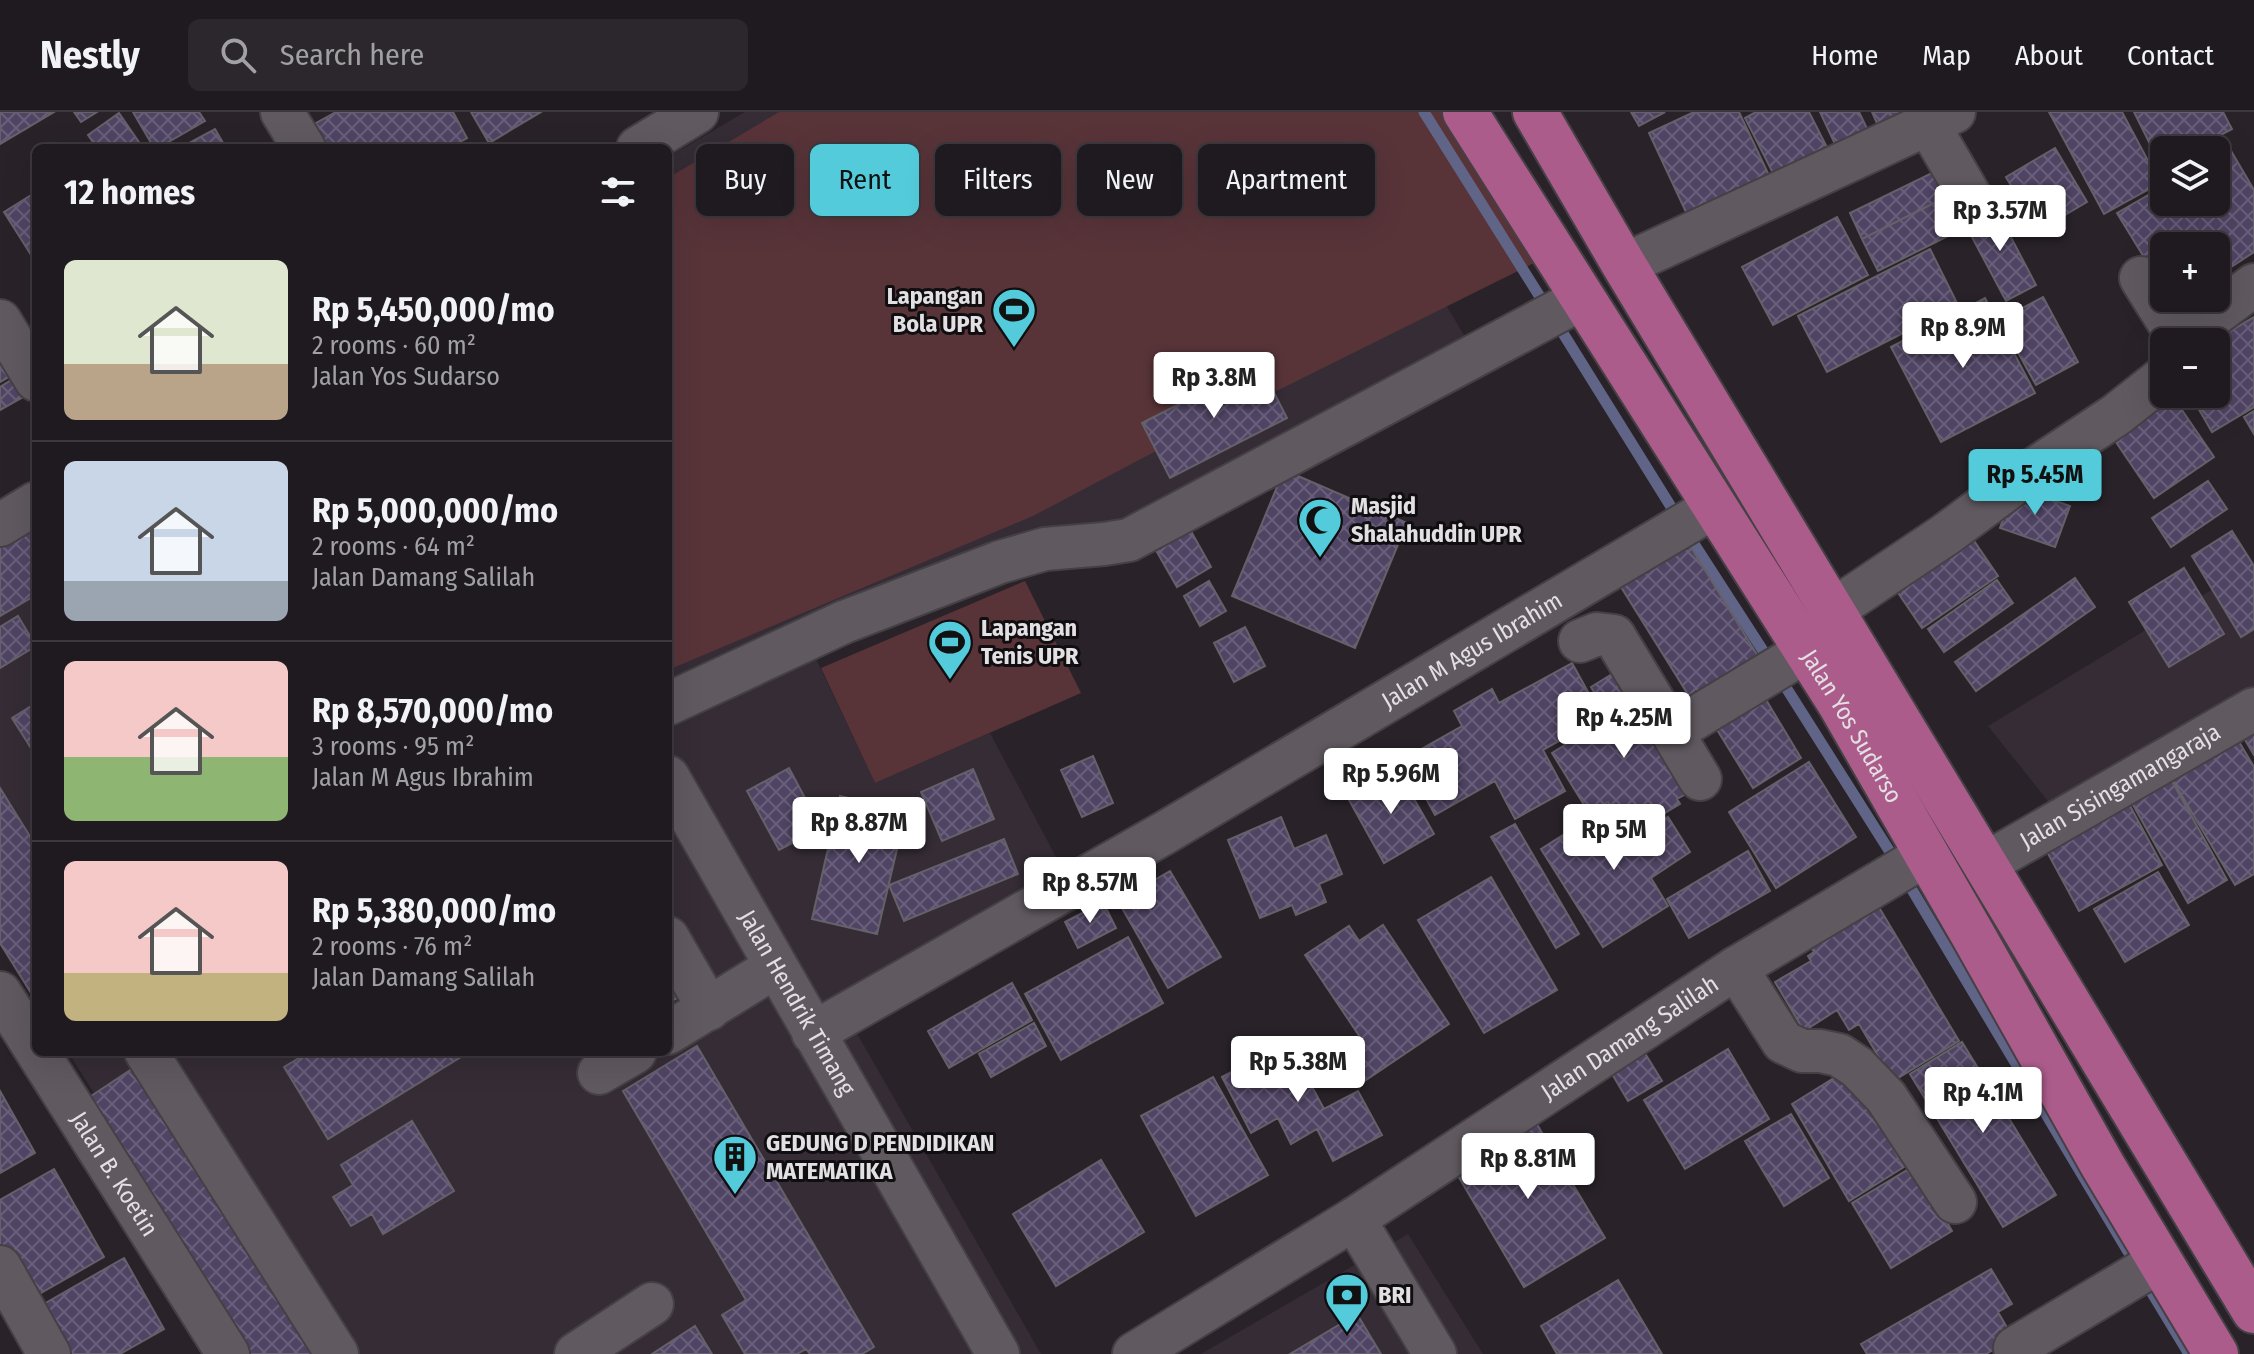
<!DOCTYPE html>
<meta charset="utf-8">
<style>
body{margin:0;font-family:"Fira Sans Condensed",sans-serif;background:#2c272c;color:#f1f3f6;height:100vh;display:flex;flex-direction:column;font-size:30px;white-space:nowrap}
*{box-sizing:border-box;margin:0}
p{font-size:26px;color:#a1a1a4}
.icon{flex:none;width:44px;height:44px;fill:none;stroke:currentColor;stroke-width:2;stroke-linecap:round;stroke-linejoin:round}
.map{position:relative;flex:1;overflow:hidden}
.drawer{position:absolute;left:32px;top:32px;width:640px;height:912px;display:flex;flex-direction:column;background:#1f1a1f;border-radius:12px;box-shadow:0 8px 32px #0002,0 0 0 2px #3c383d}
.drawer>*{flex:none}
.banner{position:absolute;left:696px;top:32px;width:760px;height:72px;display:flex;gap:16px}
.fabs{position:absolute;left:2150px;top:24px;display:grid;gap:16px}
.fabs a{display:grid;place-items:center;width:80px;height:80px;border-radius:12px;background:#1f1a1f;box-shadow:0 8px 32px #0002,0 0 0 2px #3c383d;font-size:40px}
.price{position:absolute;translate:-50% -68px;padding:0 18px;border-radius:8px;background:#fff;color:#222;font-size:26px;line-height:52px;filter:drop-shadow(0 2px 4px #0008)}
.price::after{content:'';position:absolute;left:50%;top:48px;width:24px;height:18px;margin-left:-12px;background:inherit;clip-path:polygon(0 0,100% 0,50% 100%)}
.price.active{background:#53cbda;color:#111}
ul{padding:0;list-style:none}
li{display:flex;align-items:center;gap:24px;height:200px;padding:0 32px}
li+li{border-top:2px solid #3c383d}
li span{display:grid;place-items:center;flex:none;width:224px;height:160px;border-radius:12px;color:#555}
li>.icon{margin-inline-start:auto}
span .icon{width:96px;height:96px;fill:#fffc;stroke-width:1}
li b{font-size:34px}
h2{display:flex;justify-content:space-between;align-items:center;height:96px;padding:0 32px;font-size:34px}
.pill{padding:0 28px;border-radius:12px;background:#1f1a1f;box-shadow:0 8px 32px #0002,0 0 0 2px #3c383d;font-size:28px;line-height:72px}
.pill.active{background:#53cbda;color:#111}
header{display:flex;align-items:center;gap:48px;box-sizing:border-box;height:112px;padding:0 40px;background:#1f1a1f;border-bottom:2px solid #3c383d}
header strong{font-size:38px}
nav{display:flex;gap:44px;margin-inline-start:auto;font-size:28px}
.search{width:560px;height:72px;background:#2c272c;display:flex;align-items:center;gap:20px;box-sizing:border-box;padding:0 28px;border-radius:12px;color:#a1a1a4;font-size:30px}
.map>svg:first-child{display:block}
.built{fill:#352c36}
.pitch{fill:#583439}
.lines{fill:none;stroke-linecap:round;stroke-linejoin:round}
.stream{stroke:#606587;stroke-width:11}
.building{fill:url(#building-cross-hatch);stroke:#646169;stroke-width:2}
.minor-casing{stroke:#444044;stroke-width:46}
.major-casing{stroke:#444044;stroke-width:48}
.minor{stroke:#605a60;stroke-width:42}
.major{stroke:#ac5c8b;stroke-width:44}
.labels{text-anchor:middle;stroke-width:6;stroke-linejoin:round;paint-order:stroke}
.poi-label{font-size:24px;font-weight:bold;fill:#e3e0e4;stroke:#100e10;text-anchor:start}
.street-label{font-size:24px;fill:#e3e0e4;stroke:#100e10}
</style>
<header>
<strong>Nestly</strong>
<div class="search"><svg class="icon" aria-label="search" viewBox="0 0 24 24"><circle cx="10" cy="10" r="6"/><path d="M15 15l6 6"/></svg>Search here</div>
<nav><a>Home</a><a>Map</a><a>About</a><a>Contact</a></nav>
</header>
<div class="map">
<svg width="2254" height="1242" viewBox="0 0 2254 1242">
<defs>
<pattern id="building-cross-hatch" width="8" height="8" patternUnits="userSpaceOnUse" patternTransform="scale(2)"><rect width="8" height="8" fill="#504464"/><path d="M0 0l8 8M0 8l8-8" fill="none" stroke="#695f7a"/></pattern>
</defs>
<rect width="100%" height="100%" fill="#292329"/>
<path class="built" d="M745 0H1333L1486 261 1137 450H1026L816 547 875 671 990 621 1064 760 836 885 1041 1242H259L68 940H668V45Z
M36 417V890L0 833V438Z
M2254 452V579L2056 699 1988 614Z
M1408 1122 1483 1242H1201Z"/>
<path class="pitch" d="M779 0H1450L1540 148 1156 339 1033 404 668 558V66Z
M1025 469 1081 581 875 671 821 556Z"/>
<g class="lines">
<path class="stream" d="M1424 0 1547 196
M1556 210 1678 406
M1687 421 1771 551
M1780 566 1897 751
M1905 766 2136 1153
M2144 1168 2189 1242"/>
</g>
<path class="building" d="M0 0H54L0 32Z
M74 0H97L81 10Z
M133 0H199L205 9 158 36H154Z
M336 0H453L467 26 449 36H321L309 15Z
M471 0H541L489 31Z
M1631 0H1665L1639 14Z
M1694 0H1739L1774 74 1692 113 1649 21Z
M1756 0H1809L1833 47 1780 75 1745 6Z
M1820 0H1859L1873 29 1841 45Z
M1872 0H1927L1884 27Z
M2049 0H2122L2160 71 2104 102Z
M2134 0H2223L2232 17 2192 38H2164V53L2161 54Z
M119 1 143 36H97L88 23Z
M215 17 226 36H180Z
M2055 36 2087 90 2038 119 2006 65Z
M2230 37 2254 78V140L2216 165V134H2164V178L2117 101 2164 74V90H2216V45Z
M1938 58 1950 83 1862 127 1850 101Z
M36 80V144L33 146 4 100Z
M1950 83 1966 115 1878 159 1862 127Z
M1994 93 2036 173 2006 189 1964 110Z
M1837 105 1868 163 1773 213 1742 155Z
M1930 137 1958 193 1827 260 1798 204Z
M2043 185 2078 250 2036 273 2000 208Z
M1985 186 2035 281 1941 330 1891 235Z
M2254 205V295L2212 320 2190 282H2216V230H2212Z
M0 236 16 261 0 270Z
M1259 251 1287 306 1170 366 1142 311Z
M13 267 23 285 0 298V275Z
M2171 282 2214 345 2154 386 2105 314Z
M2254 299V322L2244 305Z
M1284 358 1407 411 1355 536 1232 484Z
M2208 369 2227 397 2171 435 2152 406Z
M2015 374 2070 394 2055 435 2000 416Z
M36 404V483L0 504V425Z
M1183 405 1211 455 1177 475 1149 426Z
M1964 414 1998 464 1922 516 1888 466Z
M2232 419 2254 454V517L2241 525 2192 444Z
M1684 424 1761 549 1694 592 1616 467Z
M2184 456 2224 522 2169 555 2129 490Z
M2075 466 2095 495 1976 579 1955 550Z
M1997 468 2013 491 1944 540 1928 517Z
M1209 469 1226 499 1200 514 1184 484Z
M18 504 36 534 0 556V515Z
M1245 515 1265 554 1234 570 1214 531Z
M1572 551 1602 605 1543 638 1565 679 1515 707 1495 669 1435 703 1404 647 1462 614 1454 599 1492 577 1499 591Z
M1622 556 1695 677 1677 687 1680 692 1628 723 1608 690 1589 701 1552 641 1609 605 1591 575Z
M1765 586 1801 646 1753 676 1716 616Z
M36 591V644L12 606Z
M2254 607V643L2238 616Z
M2232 618 2254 655V762L2235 773 2166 657Z
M1093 644 1113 691 1082 705 1061 658Z
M1809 650 1856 725 1776 776 1729 700Z
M789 656 821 716 779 738 747 679Z
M973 657 994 707 942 729 921 680Z
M1397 657 1434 722 1384 751 1348 686Z
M2168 662 2227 768 2188 791 2128 684Z
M0 676 36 734V889L0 831Z
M840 684 906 699 877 822 812 807Z
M2129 692 2162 753 2079 799 2046 738Z
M1604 697 1626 732 1668 705 1690 740 1651 766 1668 794 1603 835 1541 737Z
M1281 705 1294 737 1326 723 1342 762 1319 772 1326 790 1296 803 1292 793 1260 806 1228 728Z
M1515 712 1579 822 1556 836 1491 725Z
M1004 727 1018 762 904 809 889 773Z
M1748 739 1770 779 1689 826 1667 787Z
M1170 759 1221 845 1168 876 1118 789Z
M2158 760 2189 813 2125 850 2094 797Z
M1491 765 1557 878 1484 921 1418 808Z
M1874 787 1959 929 1893 969 1859 912 1849 918 1837 898 1804 919 1775 870 1811 849 1808 844 1814 840 1806 828Z
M1103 790 1116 816 1078 836 1065 810Z
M1383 813 1449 912 1357 974 1337 944 1362 928 1305 843 1349 814 1359 829Z
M1128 825 1163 891 1061 948 1025 882Z
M668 844 688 880 668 891Z
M1012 871 1032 908 949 956 928 919Z
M1034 911 1046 934 991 965 979 942Z
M1288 930 1324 997 1358 979 1382 1023 1333 1049 1317 1017 1291 1032 1278 1006 1251 1021 1222 965Z
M1638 930 1662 969 1628 989 1605 950Z
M1962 930 2056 1083 2003 1115 1910 962Z
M697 934 874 1235 862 1242H810L806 1237 797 1242H745L722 1203 746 1188 623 979Z
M1728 937 1769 1007 1685 1057 1644 988Z
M309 940H469L328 1027 284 955Z
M141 951 327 1242H235L76 994Z
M1847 958 1904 1055 1849 1089 1792 992Z
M1213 965 1268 1063 1196 1104 1141 1004Z
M0 979 35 1041 0 1061Z
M1791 1002 1829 1066 1784 1094 1745 1029Z
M1532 1004 1605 1126 1524 1175 1451 1052Z
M412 1009 454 1079 383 1122 372 1102 351 1114 333 1085 353 1073 341 1053Z
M1101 1048 1144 1120 1056 1174 1013 1102Z
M1914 1054 1952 1119 1891 1156 1852 1091Z
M54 1057 104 1145 27 1189 0 1141V1088Z
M124 1146 164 1217 120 1242H70L42 1193Z
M1991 1157 2012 1192 1998 1200 2013 1226 1986 1242H1867L1861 1232Z
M1618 1168 1662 1242H1557L1541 1214Z
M1357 1202 1381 1242H1290Z
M695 1214 712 1242H652Z"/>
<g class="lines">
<g class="minor-casing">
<g id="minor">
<path d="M282 0 304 36"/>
<path d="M1928 12 1978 98"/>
<path d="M638 36 697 0"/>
<path d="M1624 153 1954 0"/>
<path d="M2141 166 2181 230"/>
<path d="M0 209 36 268"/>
<path d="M2181 228 2254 173"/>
<path d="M0 413 36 391"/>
<path d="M1833 498 1945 423 2033 358 2116 303 2164 265"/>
<path d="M1580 529 1597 522 1614 524 1672 620 1806 539"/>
<path d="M668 592 844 510 1000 450 1045 437 1104 432 1129 428 1581 187"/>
<path d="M1672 620 1700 667"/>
<path id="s1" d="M668 665 998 1242"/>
<path id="s2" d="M1985 752 2254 597"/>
<path d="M668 826 709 897"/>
<path d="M1736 856 1783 930 1802 939H1820L1839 943 1857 955 1886 985 1955 1090"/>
<path id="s3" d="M0 881 228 1242"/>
<path d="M668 921 775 855"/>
<path id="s4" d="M813 921 1166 720 1714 395"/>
<path d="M146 940 337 1242"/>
<path d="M599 961 635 940"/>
<path d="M1354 1107 1435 1242"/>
<path d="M0 1155 49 1242"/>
<path d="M2015 1236 2160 1149"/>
<path d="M576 1242 652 1192"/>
<path id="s5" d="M1134 1242 1354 1107 1736 856 1926 743"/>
</g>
</g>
<g class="major-casing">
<g id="major">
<path id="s6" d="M1465 0 1840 592 1973 823 2103 1054 2216 1242"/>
<path d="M1535 0 1624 153 2254 1199"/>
</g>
</g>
<use href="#minor" class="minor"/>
<use href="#major" class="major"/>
</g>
<defs>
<g id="stadium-pin" transform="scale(2.3)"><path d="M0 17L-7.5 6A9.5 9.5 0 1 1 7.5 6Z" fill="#53cbda" stroke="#100e10"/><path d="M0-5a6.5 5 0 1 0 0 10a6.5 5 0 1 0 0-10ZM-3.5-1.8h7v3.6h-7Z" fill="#111"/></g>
<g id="mosque-pin" transform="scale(2.3)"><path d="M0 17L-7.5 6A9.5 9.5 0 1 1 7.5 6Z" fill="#53cbda" stroke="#100e10"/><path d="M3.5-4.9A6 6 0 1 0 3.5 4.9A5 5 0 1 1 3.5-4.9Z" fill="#111"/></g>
<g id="building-pin" transform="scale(2.3)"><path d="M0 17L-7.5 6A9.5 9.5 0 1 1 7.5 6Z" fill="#53cbda" stroke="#100e10"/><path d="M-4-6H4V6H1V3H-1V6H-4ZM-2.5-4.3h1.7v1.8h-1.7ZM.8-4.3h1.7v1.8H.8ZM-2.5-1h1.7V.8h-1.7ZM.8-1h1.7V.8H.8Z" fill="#111"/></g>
<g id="bank-pin" transform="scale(2.3)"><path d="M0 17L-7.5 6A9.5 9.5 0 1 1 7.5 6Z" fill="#53cbda" stroke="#100e10"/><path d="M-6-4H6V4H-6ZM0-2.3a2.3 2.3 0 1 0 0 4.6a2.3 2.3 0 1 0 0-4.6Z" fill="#111"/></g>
</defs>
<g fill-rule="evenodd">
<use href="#stadium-pin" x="1014" y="198"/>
<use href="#mosque-pin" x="1320" y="408"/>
<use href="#stadium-pin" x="950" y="530"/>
<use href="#building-pin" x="735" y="1045"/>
<use href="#bank-pin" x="1347" y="1183"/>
</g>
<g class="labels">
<g class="poi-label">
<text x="983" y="192" text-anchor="end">Lapangan<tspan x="983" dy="28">Bola UPR</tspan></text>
<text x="1351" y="402">Masjid<tspan x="1351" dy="28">Shalahuddin UPR</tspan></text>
<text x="981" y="524">Lapangan<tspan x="981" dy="28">Tenis UPR</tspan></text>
<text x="766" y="1039">GEDUNG D PENDIDIKAN<tspan x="766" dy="28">MATEMATIKA</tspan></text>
<text x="1378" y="1191">BRI</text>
</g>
<g class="street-label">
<text dy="8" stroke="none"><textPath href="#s4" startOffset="762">Jalan M Agus Ibrahim</textPath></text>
<text dy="8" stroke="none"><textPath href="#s6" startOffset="726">Jalan Yos Sudarso</textPath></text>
<text dy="8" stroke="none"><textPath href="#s2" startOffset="156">Jalan Sisingamangaraja</textPath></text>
<text dy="8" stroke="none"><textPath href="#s1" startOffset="260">Jalan Hendrik Timang</textPath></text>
<text dy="8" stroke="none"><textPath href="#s5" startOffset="588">Jalan Damang Salilah</textPath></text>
<text dy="8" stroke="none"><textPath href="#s3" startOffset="214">Jalan B. Koetin</textPath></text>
</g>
</g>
</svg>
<div class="fabs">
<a><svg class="icon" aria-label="layers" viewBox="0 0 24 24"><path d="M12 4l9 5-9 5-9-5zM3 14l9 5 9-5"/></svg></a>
<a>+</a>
<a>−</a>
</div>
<b class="price" style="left:2000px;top:141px">Rp 3.57M</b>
<b class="price" style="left:1963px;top:258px">Rp 8.9M</b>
<b class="price" style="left:1214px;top:308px">Rp 3.8M</b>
<b class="price active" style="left:2035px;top:405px">Rp 5.45M</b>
<b class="price" style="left:1624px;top:648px">Rp 4.25M</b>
<b class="price" style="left:1391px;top:704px">Rp 5.96M</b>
<b class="price" style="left:859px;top:753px">Rp 8.87M</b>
<b class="price" style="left:1614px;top:760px">Rp 5M</b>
<b class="price" style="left:1090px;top:813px">Rp 8.57M</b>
<b class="price" style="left:1298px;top:992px">Rp 5.38M</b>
<b class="price" style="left:1983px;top:1023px">Rp 4.1M</b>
<b class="price" style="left:1528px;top:1089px">Rp 8.81M</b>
<div class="banner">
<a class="pill">Buy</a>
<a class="pill active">Rent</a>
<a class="pill">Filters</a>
<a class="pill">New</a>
<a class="pill">Apartment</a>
</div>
<section class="drawer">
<h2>12 homes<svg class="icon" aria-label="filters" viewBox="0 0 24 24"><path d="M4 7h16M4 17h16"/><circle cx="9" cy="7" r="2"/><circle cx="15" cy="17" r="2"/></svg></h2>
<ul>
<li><span style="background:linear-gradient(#dfe7d0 65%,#b9a48a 0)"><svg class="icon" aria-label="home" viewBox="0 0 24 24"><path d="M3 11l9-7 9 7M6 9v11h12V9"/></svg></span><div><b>Rp 5,450,000/mo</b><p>2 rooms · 60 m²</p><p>Jalan Yos Sudarso</p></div></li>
<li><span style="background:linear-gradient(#c9d6e8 75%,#9aa5b1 0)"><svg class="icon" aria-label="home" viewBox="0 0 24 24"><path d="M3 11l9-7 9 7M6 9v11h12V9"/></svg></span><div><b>Rp 5,000,000/mo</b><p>2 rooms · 64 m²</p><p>Jalan Damang Salilah</p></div></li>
<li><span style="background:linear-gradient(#f6c9c9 60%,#8fb573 0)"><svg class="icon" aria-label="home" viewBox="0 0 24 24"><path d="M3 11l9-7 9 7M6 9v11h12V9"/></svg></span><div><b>Rp 8,570,000/mo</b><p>3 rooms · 95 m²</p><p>Jalan M Agus Ibrahim</p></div></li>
<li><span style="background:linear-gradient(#f6c9c9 70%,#c2b280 0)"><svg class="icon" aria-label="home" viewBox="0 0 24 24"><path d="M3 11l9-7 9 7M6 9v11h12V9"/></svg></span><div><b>Rp 5,380,000/mo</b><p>2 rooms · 76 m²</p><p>Jalan Damang Salilah</p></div></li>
</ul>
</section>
</div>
